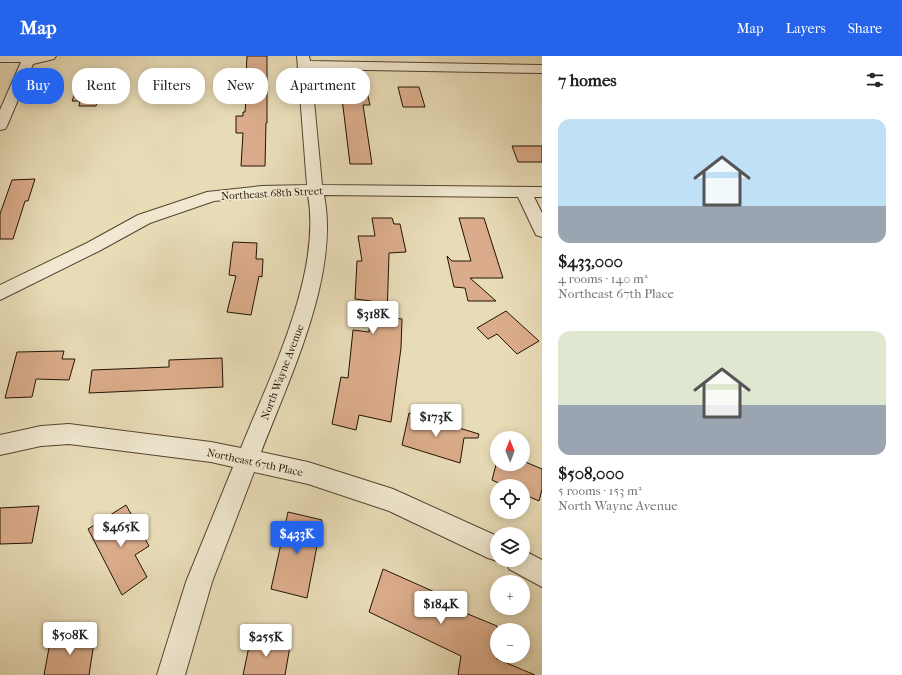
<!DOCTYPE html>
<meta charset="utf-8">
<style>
body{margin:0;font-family:"IM FELL French Canon",serif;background:#f2f2f2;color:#202124;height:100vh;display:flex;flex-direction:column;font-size:15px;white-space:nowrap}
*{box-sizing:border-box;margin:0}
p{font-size:13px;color:#757577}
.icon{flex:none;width:22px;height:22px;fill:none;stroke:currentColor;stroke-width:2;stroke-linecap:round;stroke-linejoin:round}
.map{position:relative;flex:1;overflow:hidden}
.side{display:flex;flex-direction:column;background:#fff;width:360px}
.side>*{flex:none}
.guide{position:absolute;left:12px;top:12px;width:380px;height:36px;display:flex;gap:8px}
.needle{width:26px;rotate:359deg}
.fabs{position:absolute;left:490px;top:375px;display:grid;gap:8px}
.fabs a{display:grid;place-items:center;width:40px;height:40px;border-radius:50%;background:#fff;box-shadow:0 2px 10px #0003;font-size:20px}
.price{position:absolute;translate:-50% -34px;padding:0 9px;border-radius:4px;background:#fff;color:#222;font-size:13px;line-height:26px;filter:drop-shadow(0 1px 2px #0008)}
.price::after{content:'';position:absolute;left:50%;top:24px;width:12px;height:9px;margin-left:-6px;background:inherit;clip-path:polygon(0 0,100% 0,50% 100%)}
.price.selected{background:#2563eb;color:#fff}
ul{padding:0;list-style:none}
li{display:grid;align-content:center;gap:8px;height:212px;padding:0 16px}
li span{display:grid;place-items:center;height:124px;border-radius:12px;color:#555}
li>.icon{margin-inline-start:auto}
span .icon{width:72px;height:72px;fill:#fffc;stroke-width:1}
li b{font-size:17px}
h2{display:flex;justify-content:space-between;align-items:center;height:48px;padding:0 16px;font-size:17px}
.pill{padding:0 14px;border-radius:16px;background:#fff;box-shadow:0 2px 10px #0003;font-size:14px;line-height:36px}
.pill.selected{background:#2563eb;color:#fff}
header{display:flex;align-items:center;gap:24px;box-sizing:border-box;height:56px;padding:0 20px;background:#2563eb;color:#fff}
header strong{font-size:19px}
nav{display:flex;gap:22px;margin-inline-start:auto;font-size:14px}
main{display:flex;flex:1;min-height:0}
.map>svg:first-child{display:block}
.building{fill:#dbac8b;stroke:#231202}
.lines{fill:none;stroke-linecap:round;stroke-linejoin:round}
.minor-casing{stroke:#54442f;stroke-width:2}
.minor{fill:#f0e8d0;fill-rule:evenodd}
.labels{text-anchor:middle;stroke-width:3.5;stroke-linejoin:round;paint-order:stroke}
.street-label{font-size:11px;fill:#231202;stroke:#f0e8d0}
</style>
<header>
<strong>Map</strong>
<nav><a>Map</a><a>Layers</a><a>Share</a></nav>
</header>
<main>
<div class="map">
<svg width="542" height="619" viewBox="0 0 542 619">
<rect width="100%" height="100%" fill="#e8dcb7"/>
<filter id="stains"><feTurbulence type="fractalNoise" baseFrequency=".005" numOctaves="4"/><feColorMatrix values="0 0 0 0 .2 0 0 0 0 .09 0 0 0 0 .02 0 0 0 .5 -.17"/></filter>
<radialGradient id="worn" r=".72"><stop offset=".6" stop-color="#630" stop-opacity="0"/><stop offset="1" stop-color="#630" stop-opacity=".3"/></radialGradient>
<path class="building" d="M247 0H267V67H266L265 110H241L243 77H236V60H243V56H245L248 19H246Z
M80 25H103L96 50H79L80 45H72Z
M340 26H359L360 32H366L370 49H363L372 108H350Z
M398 31H419L425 51H403Z
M512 90H542V106H518Z
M35 123 28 145H25L13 183H0V158L12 124Z
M372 162H392L394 168H400L406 196 389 197 387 261 402 263 401 292 391 366 359 359 356 374 332 368 341 321 348 322 353 274 369 276 371 245 355 243 357 205H362L358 180H375Z
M459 162H484L503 222H470L496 245H468L465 232 454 231 447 200 452 205H471Z
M233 186 257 187 256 203H263L262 221 259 220 251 259 227 256 236 220 229 219Z
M506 255 539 285 517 298 497 278 488 283 477 272Z
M64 295 62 303H75L69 324 36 323 32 341 5 342 17 296Z
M222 302 223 331 89 337 92 314 169 311V304Z
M409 357 479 378 478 382H464L460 407 402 389Z
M497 405V408H523V405L542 413V433L539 445 523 438V430H505L492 424Z
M126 449 149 490 135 499 147 521 122 539 88 473Z
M39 450 32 487 0 488V452Z
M288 456 322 464 307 542 271 533Z
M383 513 448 542 446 549 497 570V603L535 619H458L461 600 369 556Z
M95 580 89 619H44L51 581Z
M251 581 290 590 285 619H243Z"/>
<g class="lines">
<g class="minor-casing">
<path id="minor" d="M0 0H56L54 3 33 8 7 70 5 73 0 74V54L21 6H0Z
M297 0H309L310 5 542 9V17L311 13 322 129 542 131V141H534L542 157V181L536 179 518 141 324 139C340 219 289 323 261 396L308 406 393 433 497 480V504H500L497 505 488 502 389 455 308 428 254 416 212 526 185 619H157L186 526 233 411 211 406 69 388 41 390 0 399V379L41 370 69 368 211 386 241 392C270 320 322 218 308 139L262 140 214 145 150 167 99 195 0 244V229L87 187 138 159 207 136 262 130 307 129Z
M523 494 542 504V531L509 513 506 504H523Z"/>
</g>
<use href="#minor" class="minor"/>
</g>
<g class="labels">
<g class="street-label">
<text transform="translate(272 137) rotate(-3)" y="4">Northeast 68th Street</text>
<text transform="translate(282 316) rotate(-69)" y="4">North Wayne Avenue</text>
<text transform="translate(255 406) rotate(12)" y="4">Northeast 67th Place</text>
</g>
</g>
<rect width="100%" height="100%" filter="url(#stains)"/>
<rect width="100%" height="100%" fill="url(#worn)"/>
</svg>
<div class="fabs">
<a><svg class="needle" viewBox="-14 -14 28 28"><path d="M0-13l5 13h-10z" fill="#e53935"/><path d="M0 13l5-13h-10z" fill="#757577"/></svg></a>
<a><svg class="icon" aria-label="locate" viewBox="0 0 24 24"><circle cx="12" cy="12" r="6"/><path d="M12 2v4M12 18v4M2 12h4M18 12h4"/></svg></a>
<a><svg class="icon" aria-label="layers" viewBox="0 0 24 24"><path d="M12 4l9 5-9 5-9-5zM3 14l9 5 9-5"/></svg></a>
<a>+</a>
<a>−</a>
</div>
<b class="price" style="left:373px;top:279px">$318K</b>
<b class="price" style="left:436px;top:382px">$173K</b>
<b class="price" style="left:121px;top:492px">$465K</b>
<b class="price selected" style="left:297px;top:499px">$433K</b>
<b class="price" style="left:441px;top:569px">$184K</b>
<b class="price" style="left:70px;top:600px">$508K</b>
<b class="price" style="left:266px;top:602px">$255K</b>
<div class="guide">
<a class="pill selected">Buy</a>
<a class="pill">Rent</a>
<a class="pill">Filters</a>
<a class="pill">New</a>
<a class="pill">Apartment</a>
</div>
</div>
<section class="side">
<h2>7 homes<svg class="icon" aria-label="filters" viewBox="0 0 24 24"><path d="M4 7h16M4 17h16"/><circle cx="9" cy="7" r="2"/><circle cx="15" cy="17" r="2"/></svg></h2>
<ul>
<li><span style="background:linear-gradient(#bfe0f5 70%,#9aa5b1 0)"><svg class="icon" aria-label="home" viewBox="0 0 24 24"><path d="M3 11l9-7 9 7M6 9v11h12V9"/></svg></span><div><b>$433,000</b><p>4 rooms · 140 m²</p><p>Northeast 67th Place</p></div></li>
<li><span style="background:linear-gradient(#dfe7d0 60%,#9aa5b1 0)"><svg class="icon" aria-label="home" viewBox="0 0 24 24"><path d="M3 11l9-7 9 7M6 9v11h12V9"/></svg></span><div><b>$508,000</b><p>5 rooms · 153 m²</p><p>North Wayne Avenue</p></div></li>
</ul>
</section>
</main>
